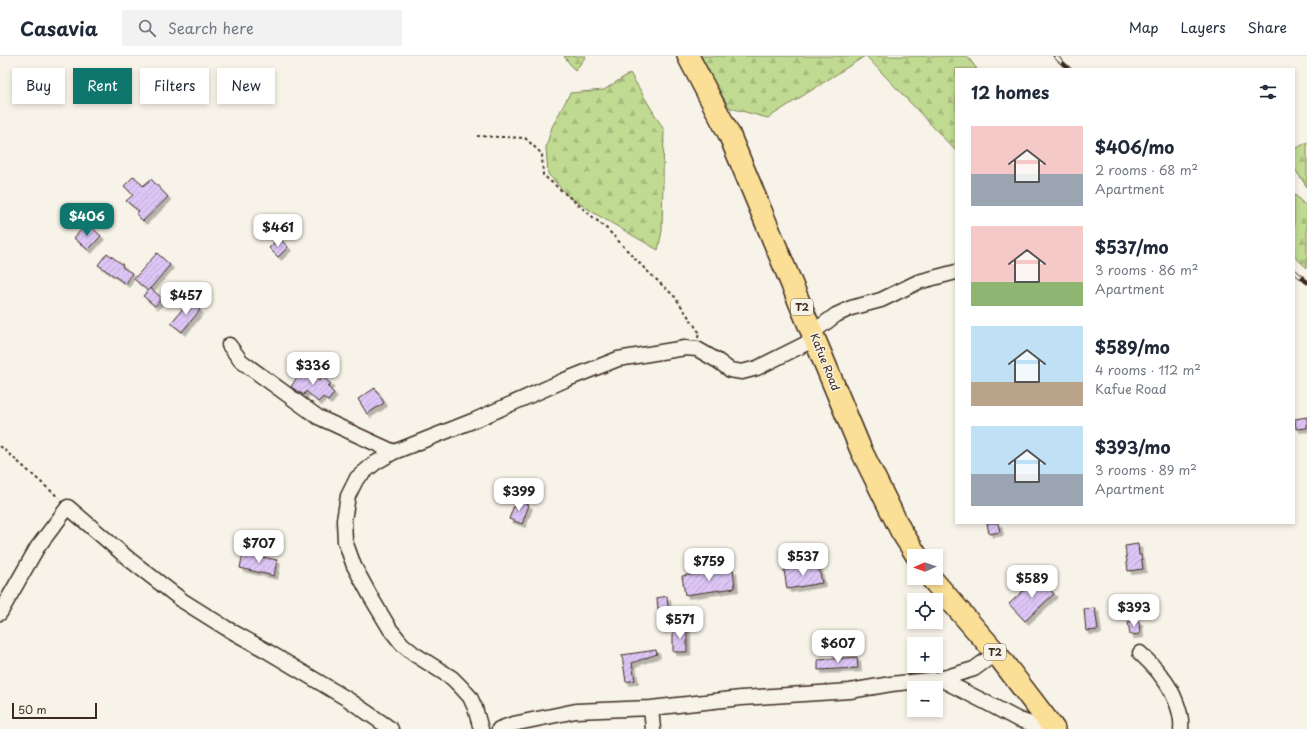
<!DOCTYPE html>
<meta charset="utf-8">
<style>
body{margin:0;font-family:"Playpen Sans",sans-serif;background:#f2f2f3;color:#1f2937;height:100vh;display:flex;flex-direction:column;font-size:15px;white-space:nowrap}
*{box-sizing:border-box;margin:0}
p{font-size:13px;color:#747a83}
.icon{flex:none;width:22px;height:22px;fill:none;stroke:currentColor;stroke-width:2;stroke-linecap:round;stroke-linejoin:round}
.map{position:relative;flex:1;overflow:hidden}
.side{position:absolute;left:955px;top:12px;width:340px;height:456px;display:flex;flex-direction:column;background:#fff;border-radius:0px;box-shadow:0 2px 6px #0003}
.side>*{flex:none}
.guide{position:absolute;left:12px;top:12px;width:380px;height:36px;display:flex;gap:8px}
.needle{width:26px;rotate:268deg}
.fabs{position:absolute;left:907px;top:493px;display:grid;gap:8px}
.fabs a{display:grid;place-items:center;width:36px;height:36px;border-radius:0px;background:#fff;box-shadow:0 2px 6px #0003;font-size:20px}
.scale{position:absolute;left:12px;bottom:10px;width:85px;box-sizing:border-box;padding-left:4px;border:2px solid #3b2a1e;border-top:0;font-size:11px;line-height:14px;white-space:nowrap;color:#3b2a1e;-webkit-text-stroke:3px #f7f3e8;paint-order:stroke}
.price{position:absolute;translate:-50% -34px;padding:0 9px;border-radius:8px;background:#fff;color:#222;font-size:13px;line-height:26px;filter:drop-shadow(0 1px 2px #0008)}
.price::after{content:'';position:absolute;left:50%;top:24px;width:12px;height:9px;margin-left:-6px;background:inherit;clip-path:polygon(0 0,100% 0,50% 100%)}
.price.active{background:#0f766e;color:#fff}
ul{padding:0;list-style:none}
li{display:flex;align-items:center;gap:12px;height:100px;padding:0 16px}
li span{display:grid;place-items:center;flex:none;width:112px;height:80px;border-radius:0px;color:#555}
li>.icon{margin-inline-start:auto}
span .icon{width:48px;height:48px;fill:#fffc;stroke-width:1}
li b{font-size:17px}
h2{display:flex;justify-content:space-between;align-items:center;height:48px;padding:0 16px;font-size:17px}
.chip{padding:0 14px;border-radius:0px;background:#fff;box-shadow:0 2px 6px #0003;font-size:14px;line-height:36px}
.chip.active{background:#0f766e;color:#fff}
header{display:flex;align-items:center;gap:24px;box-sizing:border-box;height:56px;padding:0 20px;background:#fff;border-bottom:1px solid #e0e1e3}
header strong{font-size:19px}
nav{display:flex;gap:22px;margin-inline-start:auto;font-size:14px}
.search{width:280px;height:36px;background:#f2f2f3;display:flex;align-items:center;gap:10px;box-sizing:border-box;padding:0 14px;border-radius:0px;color:#747a83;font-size:15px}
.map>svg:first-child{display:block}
.forest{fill:url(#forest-firs);stroke:#7e8258}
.building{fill:url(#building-hatch);stroke:#3b2a1e;filter:url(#shadow)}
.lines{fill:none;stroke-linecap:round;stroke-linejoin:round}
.minor-casing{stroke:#3b2a1e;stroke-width:17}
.highway-casing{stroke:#3b2a1e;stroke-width:24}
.path{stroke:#3b2a1e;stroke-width:2;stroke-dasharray:3 3;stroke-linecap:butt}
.minor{stroke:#f7f3e8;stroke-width:14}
.highway{stroke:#fbdf96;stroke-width:21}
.rail-casing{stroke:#3b2a1e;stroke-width:4.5}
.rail{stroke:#f7f3e8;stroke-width:3;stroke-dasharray:9;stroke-linecap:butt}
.labels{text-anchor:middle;stroke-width:3;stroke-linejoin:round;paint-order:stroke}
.shield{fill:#f7f3e8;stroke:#73665b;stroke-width:1}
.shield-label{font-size:10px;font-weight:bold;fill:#3b2a1e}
.street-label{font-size:11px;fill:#3b2a1e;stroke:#f7f3e8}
</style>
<header>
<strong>Casavia</strong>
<div class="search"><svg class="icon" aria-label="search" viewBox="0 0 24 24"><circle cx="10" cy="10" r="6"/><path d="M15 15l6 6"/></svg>Search here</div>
<nav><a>Map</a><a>Layers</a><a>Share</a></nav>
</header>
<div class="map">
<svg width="1307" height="673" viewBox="0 0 1307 673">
<defs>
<pattern id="forest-firs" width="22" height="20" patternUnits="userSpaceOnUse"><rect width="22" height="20" fill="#c0da91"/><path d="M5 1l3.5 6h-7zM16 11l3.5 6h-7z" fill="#a6bb7d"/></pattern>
<pattern id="building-hatch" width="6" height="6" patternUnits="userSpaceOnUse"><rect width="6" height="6" fill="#ddc6f6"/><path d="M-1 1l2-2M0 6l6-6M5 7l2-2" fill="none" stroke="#bfaad2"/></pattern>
<filter id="shadow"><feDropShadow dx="3.5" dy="3.5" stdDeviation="0" flood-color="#0004"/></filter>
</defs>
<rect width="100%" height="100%" fill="#f7f3e8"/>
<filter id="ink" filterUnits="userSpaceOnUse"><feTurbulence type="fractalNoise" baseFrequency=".025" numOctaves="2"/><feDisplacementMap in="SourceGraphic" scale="8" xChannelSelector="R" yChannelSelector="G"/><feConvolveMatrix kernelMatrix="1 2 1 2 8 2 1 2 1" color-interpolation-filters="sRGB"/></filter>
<g filter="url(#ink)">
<path class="forest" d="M564 0H586L575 15Z
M696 0H865L768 62 730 52Z
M866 0H967L977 13H956V95Z
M630 17 664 74 662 175 658 194 594 157 568 140 548 118 546 91 552 71 570 37 604 34Z
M1307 86V131L1294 112V94Z
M1294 138 1307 151V212L1294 200Z"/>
<path class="building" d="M134 120 143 130 151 123 168 141 143 165 136 158 139 155 126 145 133 139 124 130Z
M87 167 101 180 88 194 74 182Z
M279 182 288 191 278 201 269 192Z
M107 197 123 209 122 211 132 217 126 228 98 209Z
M157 197 170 209 148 235 134 223Z
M150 232 162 242 155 250 143 240Z
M189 245 200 254 182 276 171 267Z
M302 313 319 325 323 321 331 328 328 331 334 337 328 345 323 341 318 346 306 335 304 339 291 331Z
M375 332 384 347 367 358 358 343Z
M1307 361V372L1296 373 1295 363Z
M516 444 529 449 522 468 509 463Z
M987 467H998L1000 476 989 478Z
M1138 488 1139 499H1141L1143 513 1128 515 1125 490Z
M243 497 277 504 274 520 240 512Z
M818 508 822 527 787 533 784 514Z
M733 513 735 532 685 539 682 520Z
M1038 521 1054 538 1025 565 1009 548Z
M667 540 668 552 658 553 657 542Z
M1095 552 1098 574 1086 575 1084 553Z
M1139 565 1140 578 1130 579 1128 566Z
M673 571H687V596H673Z
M656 594 657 598 632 607 635 624 626 626 622 599Z
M857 601 858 612 818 614V604Z"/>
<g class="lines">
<g class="minor-casing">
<path id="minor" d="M813 276 836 259 851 252 881 244 918 226 956 216
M229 289 241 305 318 361 394 396
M0 557 37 492 68 451 130 504 183 545 226 572 267 595 349 644 391 673
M1140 597C1148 605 1156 612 1162 621 1172 633 1183 657 1181 673
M940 623 974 613 996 597
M651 652 653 673
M481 673 475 652 470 641 461 631 452 622 414 598 402 588 390 573 372 543 354 510 345 485 344 464 348 440 357 422 375 407 394 396 475 364 565 324 618 303 685 292 697 293 718 305 730 314 742 316 757 312 815 283
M499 673 513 668 576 655 651 652 741 642 850 635 891 628 940 623 987 647 1017 663 1046 673"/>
</g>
<g class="highway-casing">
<path id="highway" d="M688 0 729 78 861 394 901 475 917 500
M931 522 996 597 1054 673"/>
</g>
<path class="path" d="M477 80 525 82 542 98 543 119 607 173 645 213 675 241 699 276 698 282
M0 390 59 442"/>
<use href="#minor" class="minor"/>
<use href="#highway" class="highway"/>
<g class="rail-casing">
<path id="rail" d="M1055 0 1069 13
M1294 215 1307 226"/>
</g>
<use href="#rail" class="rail"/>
</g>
</g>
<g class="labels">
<g class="shield">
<rect x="791" y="243" width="22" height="16" rx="3"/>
<rect x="984" y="588" width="22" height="16" rx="3"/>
</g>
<g class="shield-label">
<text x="802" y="255">T2</text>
<text x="995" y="600">T2</text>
</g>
<g class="street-label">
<text transform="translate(825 306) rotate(68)" y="4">Kafue Road</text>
</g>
</g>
</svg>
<div class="fabs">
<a><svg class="needle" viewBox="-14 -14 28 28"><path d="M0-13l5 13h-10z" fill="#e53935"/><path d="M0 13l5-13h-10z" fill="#747a83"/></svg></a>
<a><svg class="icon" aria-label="locate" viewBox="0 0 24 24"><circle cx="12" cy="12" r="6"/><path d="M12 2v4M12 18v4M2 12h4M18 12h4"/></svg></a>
<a>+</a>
<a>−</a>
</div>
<div class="scale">50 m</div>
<b class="price active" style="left:87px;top:181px">$406</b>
<b class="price" style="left:278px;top:192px">$461</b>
<b class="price" style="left:186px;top:260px">$457</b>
<b class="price" style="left:313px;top:330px">$336</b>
<b class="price" style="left:519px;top:456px">$399</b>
<b class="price" style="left:259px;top:508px">$707</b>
<b class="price" style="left:803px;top:521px">$537</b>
<b class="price" style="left:709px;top:526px">$759</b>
<b class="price" style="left:1032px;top:543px">$589</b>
<b class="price" style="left:1134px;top:572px">$393</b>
<b class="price" style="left:680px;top:584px">$571</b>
<b class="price" style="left:838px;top:608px">$607</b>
<div class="guide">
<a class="chip">Buy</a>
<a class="chip active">Rent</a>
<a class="chip">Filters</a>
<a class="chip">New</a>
</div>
<section class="side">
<h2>12 homes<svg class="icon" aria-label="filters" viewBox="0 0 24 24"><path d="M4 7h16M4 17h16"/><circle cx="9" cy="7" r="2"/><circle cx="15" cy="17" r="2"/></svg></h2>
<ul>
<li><span style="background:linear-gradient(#f6c9c9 60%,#9aa5b1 0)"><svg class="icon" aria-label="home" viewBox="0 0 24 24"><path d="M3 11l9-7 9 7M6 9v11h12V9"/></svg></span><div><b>$406/mo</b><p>2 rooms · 68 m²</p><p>Apartment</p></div></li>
<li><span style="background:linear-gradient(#f6c9c9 70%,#8fb573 0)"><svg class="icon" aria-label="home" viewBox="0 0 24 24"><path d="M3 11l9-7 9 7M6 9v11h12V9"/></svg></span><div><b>$537/mo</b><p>3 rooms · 86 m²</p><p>Apartment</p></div></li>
<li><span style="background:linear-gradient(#bfe0f5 70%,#b9a48a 0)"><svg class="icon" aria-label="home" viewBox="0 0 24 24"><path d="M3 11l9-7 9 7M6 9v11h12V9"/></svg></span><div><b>$589/mo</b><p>4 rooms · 112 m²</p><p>Kafue Road</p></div></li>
<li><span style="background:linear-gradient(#bfe0f5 60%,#9aa5b1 0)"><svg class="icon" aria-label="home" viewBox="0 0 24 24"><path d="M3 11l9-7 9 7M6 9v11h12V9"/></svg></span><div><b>$393/mo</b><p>3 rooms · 89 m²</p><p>Apartment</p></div></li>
</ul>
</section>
</div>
